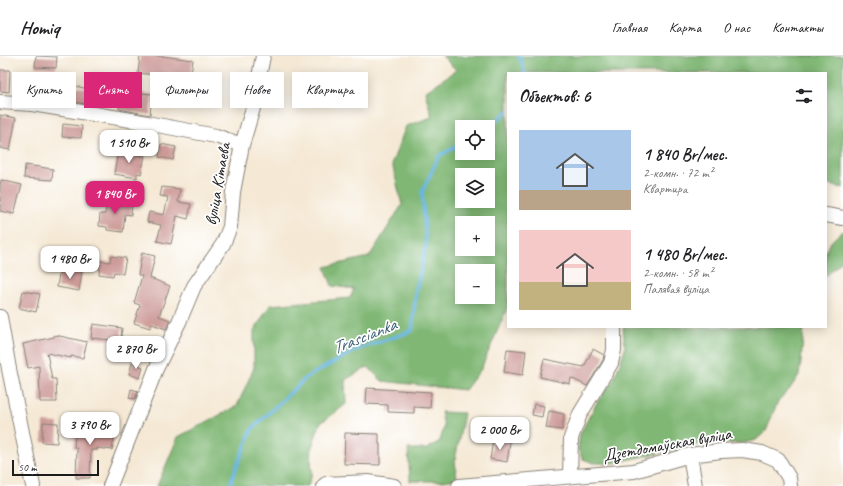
<!DOCTYPE html>
<html lang="ru">
<meta charset="utf-8">
<style>
body{margin:0;font-family:Caveat,sans-serif;background:#f2f2f2;color:#202124;height:100vh;display:flex;flex-direction:column;font-size:15px;white-space:nowrap}
*{box-sizing:border-box;margin:0}
p{font-size:13px;color:#757577}
.icon{flex:none;width:22px;height:22px;fill:none;stroke:currentColor;stroke-width:2;stroke-linecap:round;stroke-linejoin:round}
.map{position:relative;flex:1;overflow:hidden}
.sheet{position:absolute;left:507px;top:16px;width:320px;height:256px;display:flex;flex-direction:column;background:#fff;border-radius:0px;box-shadow:0 2px 10px #0003}
.sheet>*{flex:none}
.hud{position:absolute;left:12px;top:16px;width:380px;height:36px;display:flex;gap:8px}
.tools{position:absolute;left:455px;top:64px;display:grid;gap:8px}
.tools a{display:grid;place-items:center;width:40px;height:40px;border-radius:0px;background:#fff;box-shadow:0 2px 10px #0003;font-size:20px}
.scale{position:absolute;left:12px;bottom:10px;width:87px;box-sizing:border-box;padding-left:4px;border:2px solid #1c1c1c;border-top:0;font-size:11px;line-height:14px;white-space:nowrap;color:#1c1c1c;-webkit-text-stroke:3px #fff;paint-order:stroke}
.price{position:absolute;translate:-50% -34px;padding:0 9px;border-radius:8px;background:#fff;color:#222;font-size:13px;line-height:26px;filter:drop-shadow(0 1px 2px #0008)}
.price::after{content:'';position:absolute;left:50%;top:24px;width:12px;height:9px;margin-left:-6px;background:inherit;clip-path:polygon(0 0,100% 0,50% 100%)}
.price.on{background:#db2777;color:#fff}
ul{padding:0;list-style:none}
li{display:flex;align-items:center;gap:12px;height:100px;padding:0 12px}
li span{display:grid;place-items:center;flex:none;width:112px;height:80px;border-radius:0px;color:#555}
li>.icon{margin-inline-start:auto}
span .icon{width:48px;height:48px;fill:#fffc;stroke-width:1}
li b{font-size:17px}
h2{display:flex;justify-content:space-between;align-items:center;height:48px;padding:0 12px;font-size:17px}
.chip{padding:0 14px;border-radius:0px;background:#fff;box-shadow:0 2px 10px #0003;font-size:14px;line-height:36px}
.chip.on{background:#db2777;color:#fff}
header{display:flex;align-items:center;gap:24px;box-sizing:border-box;height:56px;padding:0 20px;background:#fff;border-bottom:1px solid #e0e0e0}
header strong{font-size:19px}
nav{display:flex;gap:22px;margin-inline-start:auto;font-size:14px}
.map>svg:first-child{display:block}
.forest{fill:#80b774;stroke:#4e6a48;fill-rule:evenodd}
.lines{fill:none;stroke-linecap:round;stroke-linejoin:round}
.stream{stroke:#67b6e2;stroke-width:3.5}
.building{fill:#cc9a97}
.minor-casing{stroke:#888278;stroke-width:16}
.minor{stroke:#fff;stroke-width:14}
.labels{text-anchor:middle;stroke-width:3.5;stroke-linejoin:round;paint-order:stroke}
.street-label{font-size:17px;fill:#1c1c1c;stroke:#fff}
.water-label{font-size:18px;font-style:italic;fill:#3e6175;stroke:#fff}
</style>
<header>
<strong>Homiq</strong>
<nav><a>Главная</a><a>Карта</a><a>О нас</a><a>Контакты</a></nav>
</header>
<div class="map">
<svg width="843" height="430" viewBox="0 0 843 430">
<rect width="100%" height="100%" fill="#fff"/>
<filter id="ink" filterUnits="userSpaceOnUse"><feTurbulence type="fractalNoise" baseFrequency=".025" numOctaves="2"/><feDisplacementMap in="SourceGraphic" scale="8" xChannelSelector="R" yChannelSelector="G"/><feConvolveMatrix kernelMatrix="1 2 1 2 8 2 1 2 1" color-interpolation-filters="sRGB"/></filter>
<filter id="wash" filterUnits="userSpaceOnUse"><feTurbulence type="fractalNoise" baseFrequency=".012" numOctaves="4" result="noise"/><feDisplacementMap in="SourceGraphic" scale="16" xChannelSelector="R" yChannelSelector="G"/><feGaussianBlur stdDeviation="0.9" result="paint"/><feColorMatrix in="noise" values="0 0 0 0 0 0 0 0 0 0 0 0 0 0 0 0 0 1.4 0 .05"/><feComposite in="paint" operator="in"/></filter>
<g filter="url(#wash)">
<rect width="100%" height="100%" fill="#f5e9d5"/>
<path class="forest" d="M442 0H843V132L826 128V17H508V250L481 313 465 334 382 325 368 311 345 324 346 348 332 359 320 367 312 391 311 405 312 417 308 430H157L178 381 237 350 254 312V275L270 249 350 242 354 233 332 230 325 211 369 201 402 149 392 107 406 70 432 61 425 36 456 14ZM462 71H488V97H462ZM462 119H488V145H462ZM462 167H488V193H462ZM462 215H488V241H462Z
M843 175V204L826 220C826 196 822 191 843 175Z
M623 271H804L801 306 799 319 789 334 778 345 766 375 756 384 743 387 701 388 612 407H594L583 403 578 394 580 378 596 348 614 323 625 293Z
M441 356 464 357 455 404 457 423 443 425H410L408 393H427L440 385 444 371Z"/>
<g class="lines">
<path class="stream" d="M519 0 525 17
M488 72 508 55
M230 430 232 422 252 373 307 321 358 293 412 275 416 234 426 189 422 136 439 100 462 87"/>
</g>
<g id="blocks">
<path class="building" d="M36 0 57 1 56 12 35 11Z
M140 0H162L193 4 189 32 197 33 195 50 158 45 161 20 138 17Z
M0 14H10L9 36 0 35Z
M74 30 94 34 92 49 60 44 61 40 72 42Z
M121 35 152 38 150 59 119 53Z
M0 59 16 62 10 94 0 92Z
M63 68 82 70 81 82 62 81Z
M161 88 176 91 173 104 159 101Z
M118 95 145 100 141 118 137 117V122L114 118Z
M25 109 53 113 52 124 24 122Z
M1 124 22 129 14 158 0 155V129Z
M162 131 180 133 178 146 191 148 188 163 177 160 171 188 157 185 161 169 147 166 149 156 164 159 168 141 160 140Z
M107 143 132 146 131 159 125 158 123 176 107 174V171L99 170 100 158H105Z
M142 197 155 200 150 222 170 230 159 260 170 264 166 273 152 268 150 272 134 267 140 249 134 247 142 220 138 219Z
M111 200 126 202 123 218 114 216 113 220 99 218 100 205 110 206Z
M60 212 82 216 79 235 57 231Z
M23 235 40 238 36 256 19 252Z
M93 268 122 272 120 293 110 292 111 284 91 282Z
M55 279 87 286 83 302 71 300V302L47 297 52 323H56L57 346H40L39 310 28 312 23 288 54 281Z
M147 288 157 292 151 305 142 302Z
M507 293 526 295 523 319 504 316Z
M593 293 604 299 603 304 587 330 571 322 570 328 540 321 544 303 584 311Z
M132 307 143 311 140 322 129 318Z
M367 332 431 336 430 352 414 351V357L388 356V349L366 348Z
M131 333 138 335 135 343 129 342Z
M534 348 544 350 542 361 532 359Z
M549 355 564 358 562 374 546 372Z
M43 366 58 367 57 387 42 386Z
M76 368 99 370V375L115 377 112 394 97 392V394H91L90 422H76L77 392H74Z
M345 377 379 378V388H380V409L344 408Z
M493 384 510 386 507 406 490 403Z"/>
</g>
</g>
<g filter="url(#ink)">
<use href="#blocks" fill-opacity="0" stroke="#888278" stroke-width="1"/>
<g class="lines">
<g class="minor-casing">
<path id="minor" d="M0 46 32 48 131 64 216 80 242 89
M826 159 843 162
M0 261 9 313 33 430
M690 399 695 430
M570 420 571 382 580 358 611 307 614 294V271
M110 430 156 313 179 266 194 230 223 188 230 171 233 136 242 89 253 52 263 0
M324 430 326 428 368 426 394 430
M459 430 634 415 690 399 721 395 742 394 762 397 778 404 789 422 790 430"/>
</g>
<use href="#minor" class="minor"/>
</g>
</g>
<g class="labels">
<g class="street-label">
<text transform="translate(217 128) rotate(-80)" y="6">вуліца Кітаева</text>
<text transform="translate(667 388) rotate(-10)" y="6">Дзетдомаўская вуліца</text>
</g>
<g class="water-label">
<text transform="translate(364 280) rotate(-22)" y="6">Trascianka</text>
</g>
</g>
</svg>
<div class="tools">
<a><svg class="icon" aria-label="locate" viewBox="0 0 24 24"><circle cx="12" cy="12" r="6"/><path d="M12 2v4M12 18v4M2 12h4M18 12h4"/></svg></a>
<a><svg class="icon" aria-label="layers" viewBox="0 0 24 24"><path d="M12 4l9 5-9 5-9-5zM3 14l9 5 9-5"/></svg></a>
<a>+</a>
<a>−</a>
</div>
<div class="scale">50 m</div>
<b class="price" style="left:129px;top:108px">1 510 Br</b>
<b class="price on" style="left:115px;top:159px">1 840 Br</b>
<b class="price" style="left:70px;top:224px">1 480 Br</b>
<b class="price" style="left:136px;top:314px">2 870 Br</b>
<b class="price" style="left:90px;top:390px">3 790 Br</b>
<b class="price" style="left:500px;top:395px">2 000 Br</b>
<div class="hud">
<a class="chip">Купить</a>
<a class="chip on">Снять</a>
<a class="chip">Фильтры</a>
<a class="chip">Новое</a>
<a class="chip">Квартира</a>
</div>
<section class="sheet">
<h2>Объектов: 6<svg class="icon" aria-label="filters" viewBox="0 0 24 24"><path d="M4 7h16M4 17h16"/><circle cx="9" cy="7" r="2"/><circle cx="15" cy="17" r="2"/></svg></h2>
<ul>
<li><span style="background:linear-gradient(#a9c7e8 75%,#b9a48a 0)"><svg class="icon" aria-label="home" viewBox="0 0 24 24"><path d="M3 11l9-7 9 7M6 9v11h12V9"/></svg></span><div><b>1 840 Br/мес.</b><p>2-комн. · 72 m²</p><p>Квартира</p></div></li>
<li><span style="background:linear-gradient(#f6c9c9 65%,#c2b280 0)"><svg class="icon" aria-label="home" viewBox="0 0 24 24"><path d="M3 11l9-7 9 7M6 9v11h12V9"/></svg></span><div><b>1 480 Br/мес.</b><p>2-комн. · 58 m²</p><p>Палявая вуліца</p></div></li>
</ul>
</section>
</div>
